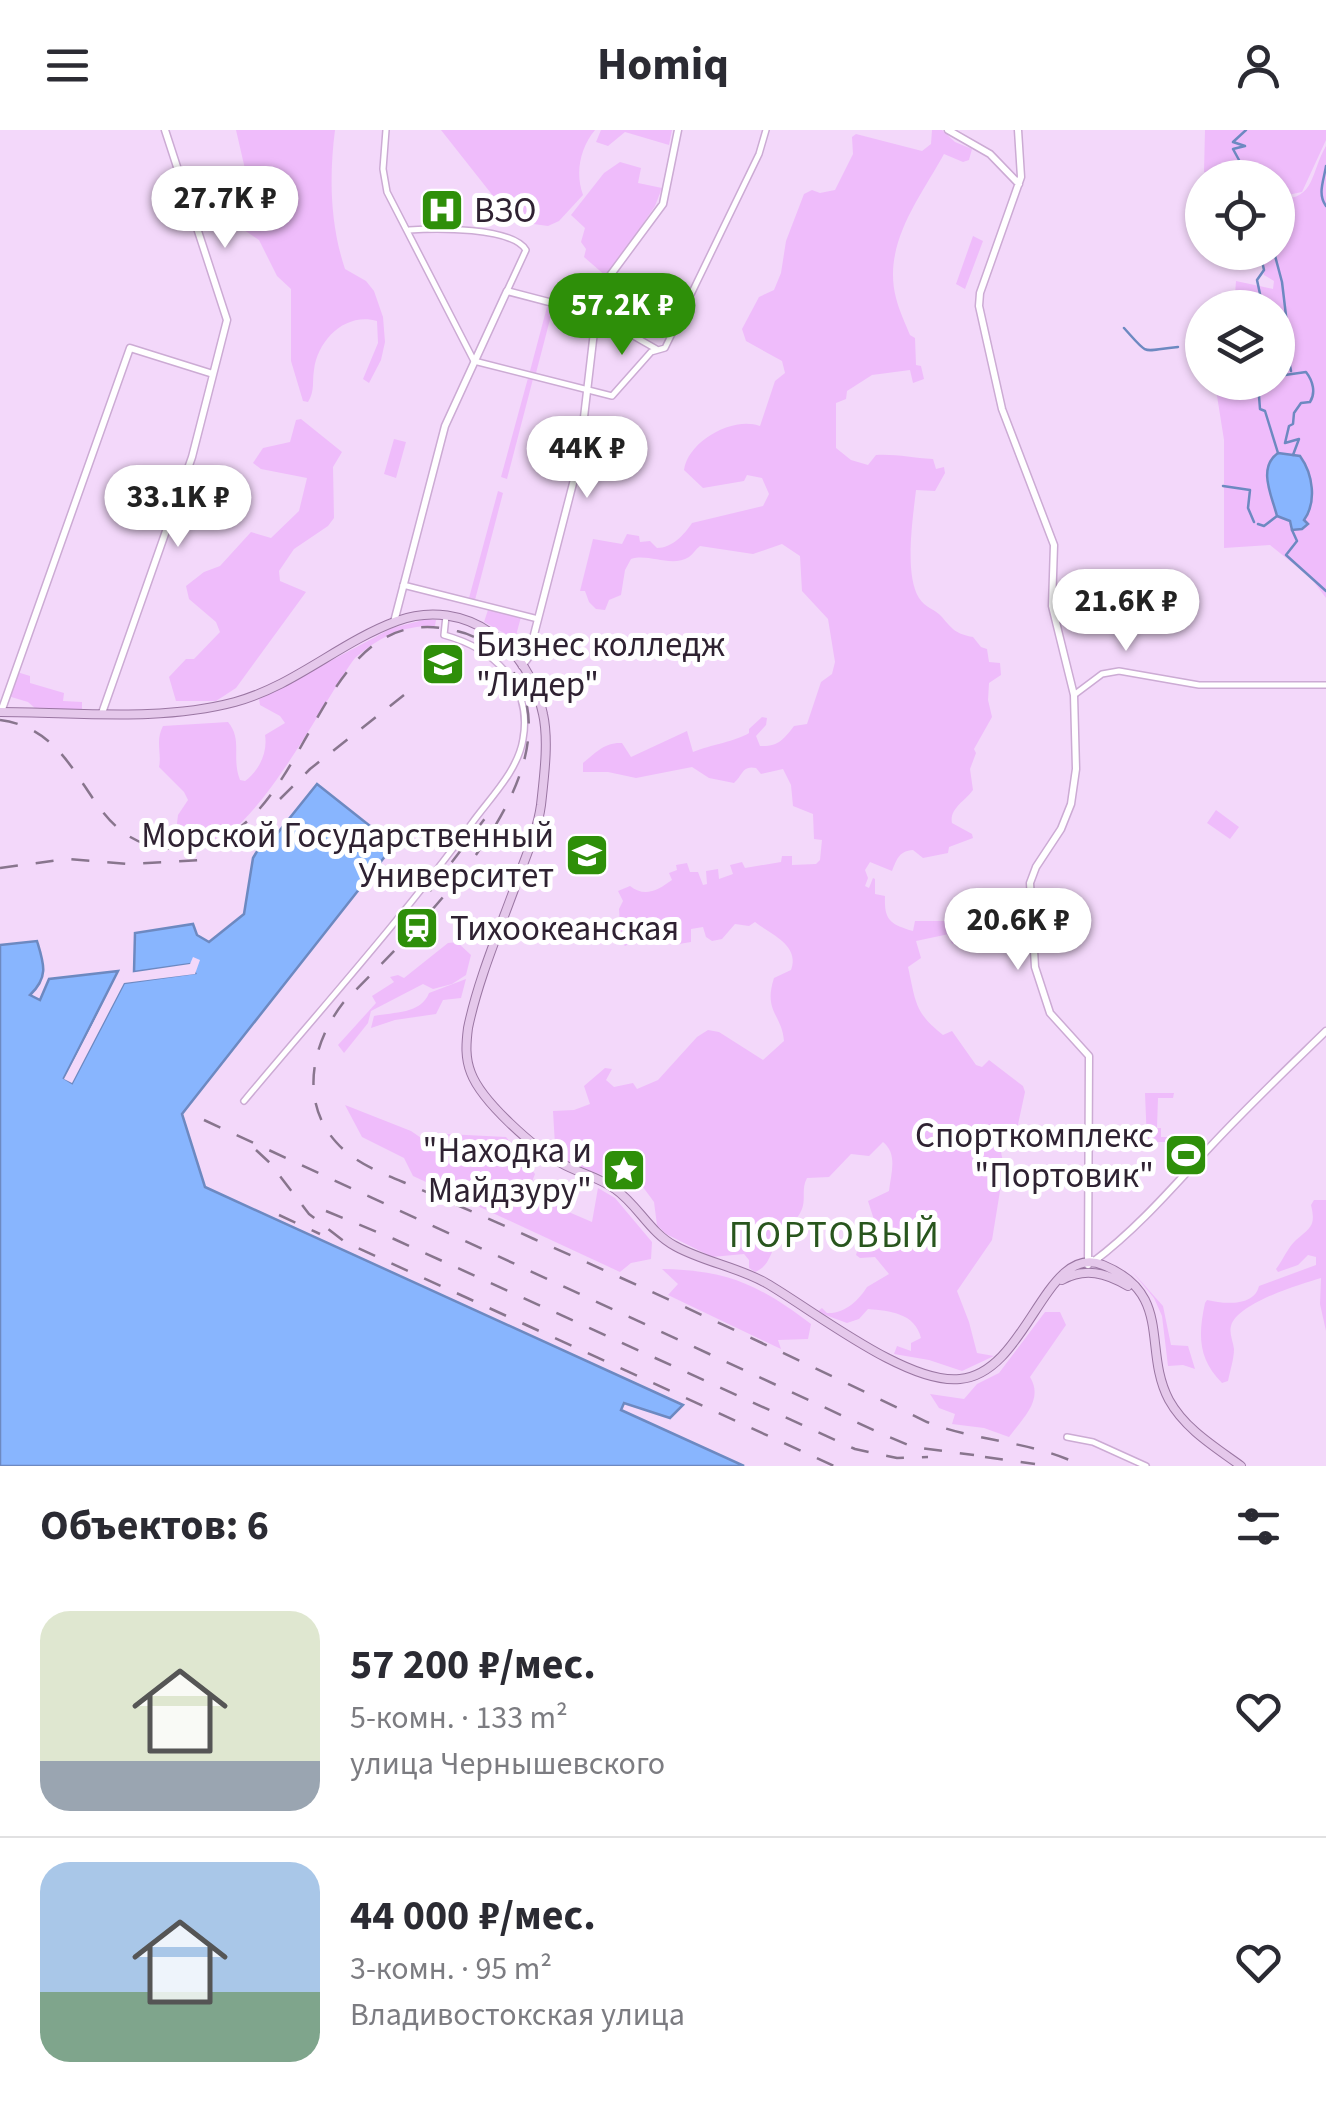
<!DOCTYPE html>
<html lang="ru">
<meta charset="utf-8">
<style>
body{margin:0;font-family:"Source Sans 3",sans-serif;background:#f2f2f3;color:#2b2b33;height:100vh;display:flex;flex-direction:column;font-size:38px;white-space:nowrap}
*{box-sizing:border-box;margin:0}
p{font-size:32px;color:#7c7c81}
.icon{flex:none;width:55px;height:55px;fill:none;stroke:currentColor;stroke-width:2;stroke-linecap:round;stroke-linejoin:round}
.map{position:relative;height:1336px;overflow:hidden}
.drawer{display:flex;flex-direction:column;background:#fff;flex:1}
.drawer>*{flex:none}
.fabs{position:absolute;left:1185px;top:30px;display:grid;gap:20px}
.fabs a{display:grid;place-items:center;width:110px;height:110px;border-radius:50%;background:#fff;box-shadow:0 2px 8px #0004;font-size:50px}
.price{position:absolute;translate:-50% -85px;padding:0 22px;border-radius:35px;background:#fff;color:#222;font-size:32px;line-height:65px;filter:drop-shadow(0 2px 5px #0008)}
.price::after{content:'';position:absolute;left:50%;top:60px;width:30px;height:22px;margin-left:-15px;background:inherit;clip-path:polygon(0 0,100% 0,50% 100%)}
.price.on{background:#2e8f09;color:#fff}
ul{padding:0;list-style:none}
li{display:flex;align-items:center;gap:30px;height:250px;padding:0 40px}
li+li{border-top:2px solid #e1e1e2}
li span{display:grid;place-items:center;flex:none;width:280px;height:200px;border-radius:30px;color:#555}
li>.icon{margin-inline-start:auto}
span .icon{width:120px;height:120px;fill:#fffc;stroke-width:1}
li b{font-size:42px}
h2{display:flex;justify-content:space-between;align-items:center;height:120px;padding:0 40px;font-size:42px}
header{display:flex;justify-content:space-between;align-items:center;height:130px;padding:0 40px;background:#fff;font-size:45px;font-weight:700}
.map>svg:first-child{display:block}
.green{fill:#efbcfb;fill-rule:evenodd}
.water{fill:#88b5fe;stroke:#6d89c1;stroke-width:2.5}
.pier{fill:#f3d8fa}
.lines{fill:none;stroke-linecap:round;stroke-linejoin:round}
.stream{stroke:#6d89c1;stroke-width:2.5}
.tertiary-casing{stroke:#ccabd4;stroke-width:8}
.secondary-casing{stroke:#ccabd4;stroke-width:9}
.primary-casing{stroke:#9a76a2;stroke-width:10}
.tertiary{stroke:#fff;stroke-width:5}
.secondary{stroke:#fff;stroke-width:6}
.primary{stroke:#e5c8eb;stroke-width:8}
.rail{stroke:#88758d;stroke-width:2.5;stroke-dasharray:18 18;stroke-linecap:butt}
.labels{text-anchor:middle;stroke-width:10;stroke-linejoin:round;paint-order:stroke}
.poi-label{font-size:35px;fill:#2f2232;stroke:#fff;text-anchor:start}
.neighbourhood-label{font-size:38px;letter-spacing:2.5px;fill:#28561d;stroke:#fff}
</style>
<header><svg class="icon" aria-label="menu" viewBox="0 0 24 24"><path d="M4 6h16M4 12h16M4 18h16"/></svg>Homiq<svg class="icon" aria-label="person" viewBox="0 0 24 24"><circle cx="12" cy="8" r="4"/><path d="M4 21q1-7 8-7t8 7"/></svg></header>
<div class="map">
<svg width="1326" height="1336" viewBox="0 0 1326 1336">
<rect width="100%" height="100%" fill="#f3d8fa"/>
<path class="green" d="M236 0H335C329 47 330 94 345 139L366 151 374 161 383 187 385 212 381 230 369 253 363 249 378 213 377 191C346 182 318 209 314 240 312 252 315 261 308 272L303 271 291 231V159L277 146 259 110 232 92 231 53 245 44V39Z
M441 0H595C580 18 575 43 583 65L559 91 548 96 519 92 501 76Z
M601 0H672L669 15 625 2 608 16 596 12Z
M932 0H942L955 12 972 19 969 30 963 32 944 24C920 68 882 114 896 168 899 180 905 193 910 205L915 208 916 235 921 236 924 249 913 253 910 240 872 245 847 261 846 269 836 273V318L851 330 868 335 876 325C897 324 912 328 933 329L936 339 944 337 945 343 935 361 916 360C913 387 904 444 919 468 925 478 935 479 942 487 952 499 956 504 973 507L981 517 987 519 989 532 1000 533 1001 545 989 553 988 570 992 587 974 619 976 623 970 639 973 660C965 671 949 679 952 693L972 704 973 708 949 717 948 723 923 728 913 720C899 721 897 729 892 741L870 732 865 740 868 748 865 756 869 758 873 748 875 749V764L885 766C884 790 890 794 913 801L915 791H945L949 786 963 791 965 795 982 798 983 802H958L960 810 952 814 949 804 916 811 921 828 908 837C916 872 914 882 943 905L952 901 976 935 982 937 989 930 1023 956 1025 962 1017 999 1000 1017 1006 1047 1000 1061 992 1110 957 1161 969 1192 977 1223 994 1226 962 1241 929 1230 894 1224 897 1216 911 1221V1213L921 1208C915 1183 890 1181 868 1179L859 1189 847 1193 817 1182 822 1178 827 1183C845 1184 859 1170 867 1157L889 1144 875 1127 860 1128 856 1125 860 1111 876 1096 868 1071 889 1061C891 1043 898 1024 883 1012L869 1026 851 1024 829 1047 807 1048C801 1059 806 1068 802 1079 796 1093 786 1100 778 1111 769 1124 770 1136 755 1142L749 1138V1130L744 1124 712 1127 666 1104 657 1095 654 1072 640 1053 632 1031 607 1032 610 1048 570 1033 560 1026 561 1021 555 1015 553 981 574 980 590 974 584 956 605 938 612 939 606 950 614 957 633 953 637 959 658 950 697 907 708 900 719 902 763 930 784 911C782 884 763 882 774 848L791 840C800 815 772 805 755 792L749 796 735 794 722 809 712 811 706 807 703 797 691 799V812L679 814 677 795 661 796 662 809 653 811 648 804 625 816 621 812 619 779 623 771 618 761 630 756C645 768 658 760 672 750L669 743 677 740 676 735 687 733 690 742H698L703 755 707 754 706 741 718 739 719 749 733 744 730 735 742 732 745 738 781 732 782 726H792V735L816 734 820 730 822 710 814 709 813 684 793 676 791 655 783 639 761 644 756 638C742 635 743 645 734 653L709 648 692 637 636 648 608 642H583V633C595 623 605 612 622 613L631 627 687 601 693 622C710 615 737 611 749 603V599L762 587 767 588 766 595 756 606 760 616C778 617 784 609 794 596L807 594 821 552 832 544 835 532 828 489 802 461 800 426 782 414 753 424 700 416C696 419 693 424 689 427 671 438 649 423 631 429L625 440 621 465 609 470 605 480 596 479 589 472 585 461H580L593 409 622 414 627 404 639 406 640 412 650 411 657 418C672 418 684 405 692 393L763 376 769 364 762 348 747 345 744 351 703 358 684 340C688 311 733 286 760 296L775 251 785 243 782 231 746 211 742 199 759 167 774 160 781 143 786 111 804 64 812 60 820 63 835 60 853 24 852 7 856 4 922 21 931 14Z
M1205 0H1326V10L1302 62 1278 67V48L1215 47 1204 42Z
M1326 16V468L1311 448 1270 415 1224 418V310L1215 253 1278 252V178L1234 177 1236 151 1273 159 1274 151 1264 145 1259 123 1278 122V69C1316 70 1310 43 1326 16ZM1278 323 1300 326 1304 390 1307 393C1266 366 1267 372 1278 323Z
M620 32 641 38 638 53 662 58 655 76 607 147 584 127 586 119 581 112 585 98 571 85 604 43Z
M973 106 983 111 965 159 956 154Z
M568 151 598 158 591 179 554 171 555 165 588 173 591 161 567 156Z
M547 177 553 178 536 243 530 241Z
M528 248 533 249 507 349 501 347Z
M301 289 342 322 333 337 334 388 328 396 294 419 279 441 280 451 306 462 236 558 216 571H176L169 547 186 529H194L220 502 216 492 189 469 186 456 204 442 220 436 251 402 271 408 299 381 307 348 261 339 253 333 263 318 290 312 296 290Z
M394 309 406 312 396 348 384 344Z
M498 361 503 363 475 470 469 468Z
M488 480 521 487 515 509 484 492Z
M427 489 436 490 435 496C403 495 379 507 355 528 326 566 253 712 206 712 197 712 185 705 176 702L178 685 188 670 184 662 159 637C162 623 155 611 163 596L228 592C243 610 231 627 240 650L245 651C259 641 268 622 265 605L285 593 280 586 260 575 259 569 392 498Z
M17 542 30 546V553L64 563 63 571 82 572V579H36L28 572 8 566Z
M1216 680 1239 697 1230 709 1207 693Z
M457 812 471 825 466 845 452 854 433 859 423 854 371 881 368 893 344 923 338 915 376 873 372 866 394 852 390 847 398 845 404 848 448 813Z
M466 849 461 868 443 870 436 884 395 890 371 898 374 886C394 882 421 884 429 863Z
M1145 963H1174L1173 968H1158L1157 998H1161V1007H1168L1166 1012H1147Z
M345 975 411 1001 433 1016 446 1004 506 1007 535 1044 531 1054 539 1064 562 1049 557 1077 592 1092 598 1058 615 1068 652 1112 651 1129 631 1133 620 1142 413 1046 404 1028 362 1007Z
M1314 1070H1326V1201L1320 1174 1321 1148C1301 1154 1237 1173 1231 1196 1229 1203 1233 1211 1234 1219 1234 1229 1230 1241 1228 1251L1222 1253C1198 1229 1198 1205 1205 1173L1207 1170C1224 1174 1254 1177 1259 1156L1316 1135V1127L1308 1125 1298 1135 1278 1142 1276 1139C1283 1130 1288 1117 1296 1110 1311 1097 1316 1096 1311 1075Z
M662 1139C728 1140 759 1155 811 1194L808 1209 778 1210 781 1219 668 1165 678 1154Z
M1130 1139 1163 1176 1171 1215 1188 1216 1195 1239 1183 1235 1168 1236 1162 1186 1154 1168Z
M1045 1182H1060L1066 1195 1030 1247C1044 1270 1023 1288 1009 1307L984 1298 952 1294 955 1284 939 1278 930 1264 964 1269 977 1254 999 1243Z"/>
<path class="water" d="M1278 323 1300 326C1313 344 1317 372 1304 390L1308 394 1302 399 1292 400 1290 391 1277 386C1272 366 1257 338 1278 323Z
M317 654 394 715 182 984 205 1057 683 1275 670 1288 624 1273 621 1280 744 1336H0V815L37 811C44 834 49 847 30 865L40 870 49 849 118 841 64 948 72 953 124 853 195 843 190 834 134 842 135 803 193 794 197 805 209 812 244 784 253 728 259 718 264 720Z"/>
<path class="pier" d="M193 827 200 830 195 844 124 853 72 953 64 949 119 844H124L122 849 132 847 129 843 190 834Z"/>
<g class="lines">
<path class="stream" d="M1326 36C1324 50 1317 64 1326 76
M1239 48V30L1233 19 1245 16 1233 12 1246 0
M1278 84V85
M1260 122 1264 140 1257 150 1263 178
M1274 122 1282 152 1289 211 1286 215 1291 241
M1124 198C1151 228 1140 220 1178 217
M1197 216 1202 213
M1278 246 1306 242C1313 251 1316 263 1310 272L1301 273 1294 283 1293 294 1289 296 1285 313 1299 309 1293 325
M1221 264 1248 261 1259 266 1260 279 1265 281 1278 323
M1223 356 1250 360 1248 378 1254 392
M1258 394 1264 396 1277 386
M1292 400 1297 411 1286 425 1326 461"/>
<g class="tertiary-casing">
<path id="tertiary" d="M386 0 383 39 387 62 474 231 612 266 651 222 658 220
M409 100C435 98 512 97 526 120L507 161
M595 184 658 220 665 218 759 24 766 0
M403 455 538 489
M1074 565 1102 544 1119 541 1199 555H1326
M244 971C321 879 401 790 472 693 490 668 518 641 523 609 533 554 492 518 444 505L446 486
M1067 1307 1093 1312 1146 1336"/>
</g>
<g class="secondary-casing">
<path id="secondary" d="M948 0 990 24 1019 54
M1018 0 1021 47 980 163 979 176 1002 279 1054 415 1052 476 1074 565 1076 639 1071 674 1061 699 1036 737 1030 753 1035 837 1050 883 1089 926 1088 1135
M394 492 445 296 507 161 595 184
M522 536 528 528 579 330 597 176 609 147 663 74 678 0
M1 582 130 218 213 244
M102 583 192 327 227 190 165 0
M1092 1130 1093 1132C1137 1099 1173 1057 1210 1017 1247 977 1287 939 1326 901"/>
</g>
<g class="primary-casing">
<path id="primary" d="M0 582C77 582 160 592 235 572 294 556 340 512 397 491 466 466 530 517 543 584 549 611 544 647 541 675 538 697 529 719 521 740 503 792 479 845 468 898 466 914 465 928 471 943 482 972 534 1018 561 1033 578 1043 599 1047 615 1059 638 1075 650 1103 675 1116 704 1132 738 1137 766 1153 813 1180 907 1255 960 1249 1028 1243 1045 1111 1103 1135 1174 1164 1142 1219 1169 1270 1185 1299 1215 1317 1241 1336
M1062 1150C1085 1137 1106 1143 1128 1156"/>
</g>
<use href="#tertiary" class="tertiary"/>
<use href="#secondary" class="secondary"/>
<use href="#primary" class="primary"/>
<path class="rail" d="M0 590C97 603 78 729 189 718 316 706 310 463 457 501 484 507 507 527 519 552 570 657 409 805 343 873 312 913 299 971 336 1012 358 1037 393 1047 422 1060 459 1076 497 1092 534 1109 666 1167 797 1229 927 1292 977 1312 1035 1311 1082 1336
M280 669 310 639 418 554
M0 738 67 729 129 734 204 730
M430 761 486 687
M204 990 882 1304 913 1317 974 1325
M256 1020 270 1033 309 1084 345 1112 834 1336
M326 1081 394 1109 855 1319 897 1328 928 1327
M279 1085 320 1104
M985 1327 1035 1334"/>
</g>
<defs>
<g id="hospital-square" transform="scale(2.25)"><rect x="-9" y="-9" width="18" height="18" rx="4" fill="#2e8f09" stroke="#fff"/><path d="M-5-5h3v3.5h4V-5h3V5h-3V1.5h-4V5h-3Z" fill="#fff"/></g>
<g id="university-square" transform="scale(2.25)"><rect x="-9" y="-9" width="18" height="18" rx="4" fill="#2e8f09" stroke="#fff"/><path d="M0-5L7-2L0 1L-7-2ZM-4 1L0 2.5L4 1V4Q0 6-4 4Z" fill="#fff"/></g>
<g id="station-square" transform="scale(2.25)"><rect x="-9" y="-9" width="18" height="18" rx="4" fill="#2e8f09" stroke="#fff"/><path d="M-3-6H3Q5-6 5-4V2Q5 4 3 4L4.5 6H3L1.5 4h-3L-3 6H-4.5L-3 4Q-5 4-5 2V-4Q-5-6-3-6ZM-3.5-4v3h7v-3ZM-3.5 1v1.5H-2V1ZM2 1v1.5H3.5V1Z" fill="#fff"/></g>
<g id="stadium-square" transform="scale(2.25)"><rect x="-9" y="-9" width="18" height="18" rx="4" fill="#2e8f09" stroke="#fff"/><path d="M0-5a6.5 5 0 1 0 0 10a6.5 5 0 1 0 0-10ZM-3.5-1.8h7v3.6h-7Z" fill="#fff"/></g>
<g id="sight-square" transform="scale(2.25)"><rect x="-9" y="-9" width="18" height="18" rx="4" fill="#2e8f09" stroke="#fff"/><path d="M0-6L1.8-2.2L6-1.7L2.9 1.2L3.7 5.4L0 3.3L-3.7 5.4L-2.9 1.2L-6-1.7L-1.8-2.2Z" fill="#fff"/></g>
</defs>
<g fill-rule="evenodd">
<use href="#hospital-square" x="442" y="80"/>
<use href="#university-square" x="443" y="534"/>
<use href="#university-square" x="587" y="725"/>
<use href="#station-square" x="417" y="798"/>
<use href="#stadium-square" x="1186" y="1025"/>
<use href="#sight-square" x="624" y="1040"/>
</g>
<g class="labels">
<g class="poi-label">
<text x="474" y="92">ВЗО</text>
<text x="476" y="526">Бизнес колледж<tspan x="476" dy="40">"Лидер"</tspan></text>
<text x="554" y="717" text-anchor="end">Морской Государственный<tspan x="554" dy="40">Университет</tspan></text>
<text x="450" y="810">Тихоокеанская</text>
<text x="1154" y="1017" text-anchor="end">Спорткомплекс<tspan x="1154" dy="40">"Портовик"</tspan></text>
<text x="592" y="1032" text-anchor="end">"Находка и<tspan x="592" dy="40">Майдзуру"</tspan></text>
</g>
<g class="neighbourhood-label">
<text x="835" y="1117">ПОРТОВЫЙ</text>
</g>
</g>
</svg>
<div class="fabs">
<a><svg class="icon" aria-label="locate" viewBox="0 0 24 24"><circle cx="12" cy="12" r="6"/><path d="M12 2v4M12 18v4M2 12h4M18 12h4"/></svg></a>
<a><svg class="icon" aria-label="layers" viewBox="0 0 24 24"><path d="M12 4l9 5-9 5-9-5zM3 14l9 5 9-5"/></svg></a>
</div>
<b class="price" style="left:225px;top:121px">27.7K ₽</b>
<b class="price on" style="left:622px;top:228px">57.2K ₽</b>
<b class="price" style="left:587px;top:371px">44K ₽</b>
<b class="price" style="left:178px;top:420px">33.1K ₽</b>
<b class="price" style="left:1126px;top:524px">21.6K ₽</b>
<b class="price" style="left:1018px;top:843px">20.6K ₽</b>
</div>
<section class="drawer">
<h2>Объектов: 6<svg class="icon" aria-label="filters" viewBox="0 0 24 24"><path d="M4 7h16M4 17h16"/><circle cx="9" cy="7" r="2"/><circle cx="15" cy="17" r="2"/></svg></h2>
<ul>
<li><span style="background:linear-gradient(#dfe7d0 75%,#9aa5b1 0)"><svg class="icon" aria-label="home" viewBox="0 0 24 24"><path d="M3 11l9-7 9 7M6 9v11h12V9"/></svg></span><div><b>57 200 ₽/мес.</b><p>5-комн. · 133 m²</p><p>улица Чернышевского</p></div><svg class="icon" aria-label="heart" viewBox="0 0 24 24"><path d="M12 20l-8-8c-3-5 5-10 8-4 3-6 11-1 8 4z"/></svg></li>
<li><span style="background:linear-gradient(#a9c7e8 65%,#7fa58c 0)"><svg class="icon" aria-label="home" viewBox="0 0 24 24"><path d="M3 11l9-7 9 7M6 9v11h12V9"/></svg></span><div><b>44 000 ₽/мес.</b><p>3-комн. · 95 m²</p><p>Владивостокская улица</p></div><svg class="icon" aria-label="heart" viewBox="0 0 24 24"><path d="M12 20l-8-8c-3-5 5-10 8-4 3-6 11-1 8 4z"/></svg></li>
</ul>
</section>
